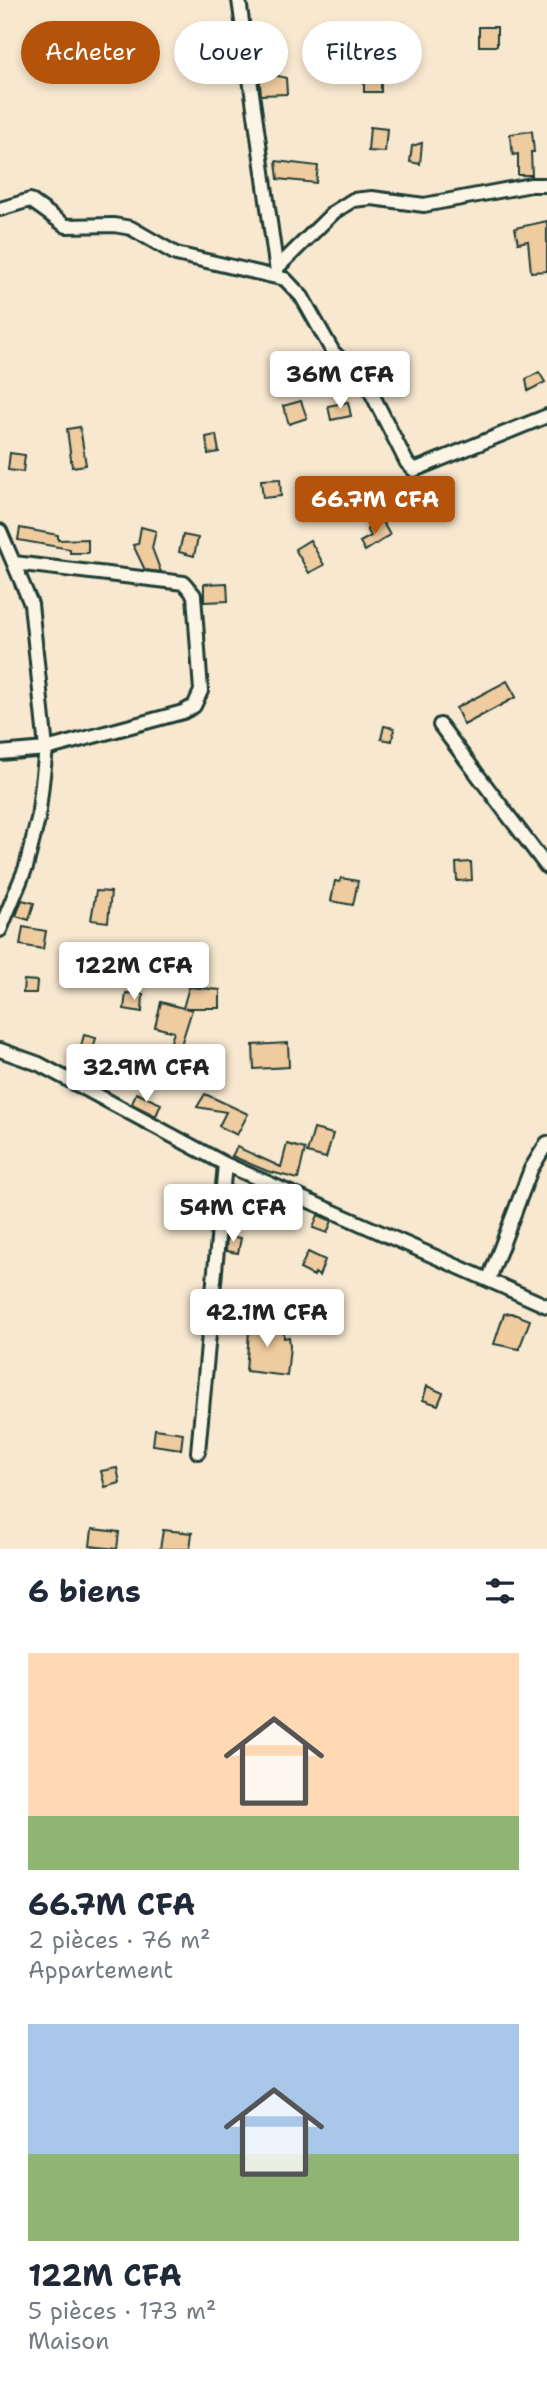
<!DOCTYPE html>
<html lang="fr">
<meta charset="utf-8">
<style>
body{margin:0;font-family:"Shantell Sans",sans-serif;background:#f2f2f3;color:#1f2937;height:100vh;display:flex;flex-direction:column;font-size:26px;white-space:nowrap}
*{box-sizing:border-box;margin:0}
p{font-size:23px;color:#747a83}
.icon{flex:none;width:38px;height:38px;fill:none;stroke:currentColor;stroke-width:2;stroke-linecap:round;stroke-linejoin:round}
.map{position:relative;height:1549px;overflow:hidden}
.sheet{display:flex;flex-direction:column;background:#fff;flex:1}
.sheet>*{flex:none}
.banner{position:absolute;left:21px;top:21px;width:506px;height:63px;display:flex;gap:14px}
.price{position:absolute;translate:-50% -60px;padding:0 16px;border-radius:7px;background:#fff;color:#222;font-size:23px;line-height:46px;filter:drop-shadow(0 2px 4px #0008)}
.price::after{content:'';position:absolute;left:50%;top:42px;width:21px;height:16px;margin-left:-10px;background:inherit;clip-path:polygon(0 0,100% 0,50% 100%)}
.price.active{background:#b45309;color:#fff}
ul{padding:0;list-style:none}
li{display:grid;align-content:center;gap:14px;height:371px;padding:0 28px}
li span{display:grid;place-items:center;height:217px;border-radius:0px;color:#555}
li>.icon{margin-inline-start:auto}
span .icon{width:126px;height:126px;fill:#fffc;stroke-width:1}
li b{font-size:30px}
h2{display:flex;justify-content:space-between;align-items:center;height:84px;padding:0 28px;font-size:30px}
.tag{padding:0 24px;border-radius:32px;background:#fff;box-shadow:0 4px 10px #0003;font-size:24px;line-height:63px}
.tag.active{background:#b45309;color:#fff}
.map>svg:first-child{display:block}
.building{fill:#efcba0;stroke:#1f3d34;stroke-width:2}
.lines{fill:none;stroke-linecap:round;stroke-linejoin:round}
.minor-casing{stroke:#1f3d34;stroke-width:18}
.minor{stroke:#fcf5e5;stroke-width:12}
</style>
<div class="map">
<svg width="547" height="1549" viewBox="0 0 547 1549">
<rect width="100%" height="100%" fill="#f8e8d0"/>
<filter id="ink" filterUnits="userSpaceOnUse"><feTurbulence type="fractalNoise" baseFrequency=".0143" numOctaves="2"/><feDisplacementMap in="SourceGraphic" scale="14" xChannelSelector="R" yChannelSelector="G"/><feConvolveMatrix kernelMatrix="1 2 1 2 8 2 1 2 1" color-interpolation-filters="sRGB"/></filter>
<g filter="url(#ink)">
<path class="building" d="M479 27H497V46H479Z
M364 60H381V92H364Z
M259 71 286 78 287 94 261 95Z
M370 127 387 129 385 152 368 151Z
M532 131 534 152H531L532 175H518V154L513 155 510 134Z
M422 143 420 164 410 162 412 146Z
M276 161 318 166 316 183 278 179Z
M547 221V271L531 272 528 241 518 243 515 228Z
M539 372 545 382 528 391 526 379Z
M301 401 307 418 289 424 283 406Z
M348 402 351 416 331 420 328 406Z
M80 427 86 465 72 467 67 429Z
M216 435 219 452 208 454 206 437Z
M10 453 25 455 23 472 8 470Z
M280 479 281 496 263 498 261 480Z
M382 521 390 535 365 551 360 542 371 536 367 529Z
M141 527 156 531 152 548 161 572 145 570 133 545 138 544Z
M20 528 58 535V540L88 539V553H70V549L18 540Z
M183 535 198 538 194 556 179 552Z
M310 540 324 565 309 573 295 549Z
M227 583 228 601 204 602V584Z
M507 681 516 697 464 725 456 708Z
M384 726 394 728 392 741 381 739Z
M471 862 472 880 457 881 456 863Z
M341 878 358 881 353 905 331 901 335 881 340 882Z
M96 891 111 892 108 922 91 920Z
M22 900 34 903 29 920 16 916Z
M23 927 46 931 43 949 20 945Z
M24 980 37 981 36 993H23Z
M189 987 220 990V1008H185L192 1010 179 1051 169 1048 174 1032 155 1027 161 1002 183 1008Z
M126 993 143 994 142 1012 124 1009Z
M84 1035 96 1038 91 1056 79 1053Z
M288 1043 289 1067 254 1069 253 1045Z
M98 1055 111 1059 106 1076 93 1072Z
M136 1093 161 1104 156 1116 132 1104Z
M205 1094 248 1114 237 1135 219 1126 226 1112 197 1107Z
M314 1129 333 1134 326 1158 307 1153Z
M287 1144 305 1149 298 1179 267 1171 232 1156 237 1147 281 1167Z
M318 1215 332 1221 327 1233 313 1228Z
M227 1236 241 1238 238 1253 226 1251Z
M308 1252 325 1260 319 1276 315 1273 314 1276 300 1269Z
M321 1310 326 1319 307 1331 301 1322Z
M511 1313 530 1320 519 1349 494 1344 504 1314Z
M250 1318 267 1319V1327L284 1326V1338L289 1337 290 1346 287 1376 246 1371Z
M427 1386 443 1393 438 1405 423 1400Z
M155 1429 183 1433 181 1449 153 1445Z
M117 1468 120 1483 105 1487 101 1471Z
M92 1529 119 1532 117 1549 90 1546Z
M163 1530 192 1533 190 1549H160Z"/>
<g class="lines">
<g class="minor-casing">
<path id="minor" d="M239 0 277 272
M0 209 30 200 66 226 114 225 131 228 176 254 285 279 302 297 333 352 368 386 407 463 414 470 547 416
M277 268 334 212 353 200 372 198 424 205 531 185H547
M0 531 31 604 46 749 38 819 26 867 0 930
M440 725 547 867
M0 753 46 749 183 712 194 706 201 691 194 595 184 583 14 563
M0 1050 39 1064 225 1164 547 1306
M489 1279 531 1169 547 1143
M198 1452 225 1164"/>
</g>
<use href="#minor" class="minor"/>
</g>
</g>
</svg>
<b class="price" style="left:340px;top:411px">36M CFA</b>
<b class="price active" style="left:375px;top:536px">66.7M CFA</b>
<b class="price" style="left:134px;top:1002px">122M CFA</b>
<b class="price" style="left:146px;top:1104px">32.9M CFA</b>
<b class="price" style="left:233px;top:1244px">54M CFA</b>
<b class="price" style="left:267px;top:1349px">42.1M CFA</b>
<div class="banner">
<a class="tag active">Acheter</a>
<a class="tag">Louer</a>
<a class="tag">Filtres</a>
</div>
</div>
<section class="sheet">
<h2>6 biens<svg class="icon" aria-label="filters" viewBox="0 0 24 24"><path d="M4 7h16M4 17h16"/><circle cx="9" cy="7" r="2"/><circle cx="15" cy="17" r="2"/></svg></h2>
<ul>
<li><span style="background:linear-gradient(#ffd9b3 75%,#8fb573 0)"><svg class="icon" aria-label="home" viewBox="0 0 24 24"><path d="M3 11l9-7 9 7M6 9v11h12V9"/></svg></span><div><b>66.7M CFA</b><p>2 pièces · 76 m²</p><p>Appartement</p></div></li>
<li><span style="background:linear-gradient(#a9c7e8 60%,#8fb573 0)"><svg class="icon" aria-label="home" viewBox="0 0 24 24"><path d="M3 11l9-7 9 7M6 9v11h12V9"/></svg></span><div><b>122M CFA</b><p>5 pièces · 173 m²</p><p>Maison</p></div></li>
</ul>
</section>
